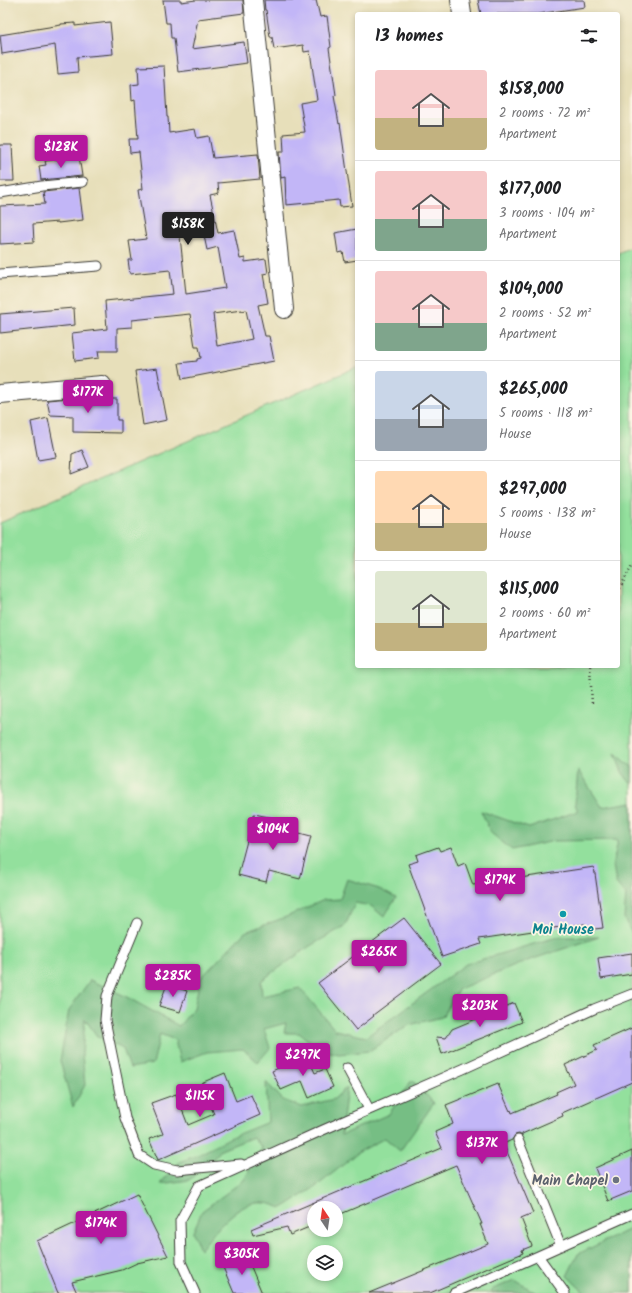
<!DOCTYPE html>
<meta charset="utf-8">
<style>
body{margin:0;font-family:Kalam,sans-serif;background:#f6f6f6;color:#202124;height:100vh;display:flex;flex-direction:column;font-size:15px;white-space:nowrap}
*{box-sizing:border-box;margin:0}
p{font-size:13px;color:#757577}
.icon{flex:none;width:22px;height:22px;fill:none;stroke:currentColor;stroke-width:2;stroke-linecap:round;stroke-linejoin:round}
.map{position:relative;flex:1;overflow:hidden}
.panel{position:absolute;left:355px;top:12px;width:265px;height:656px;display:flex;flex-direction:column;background:#fff;border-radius:4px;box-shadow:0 2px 6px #0003}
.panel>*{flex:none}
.needle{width:26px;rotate:347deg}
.buttons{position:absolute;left:307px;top:1201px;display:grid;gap:8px}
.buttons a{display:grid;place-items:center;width:36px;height:36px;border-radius:50%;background:#fff;box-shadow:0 2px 6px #0003;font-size:20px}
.price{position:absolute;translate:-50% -34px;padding:0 9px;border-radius:4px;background:#b5179e;color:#fff;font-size:13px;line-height:26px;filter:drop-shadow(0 1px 2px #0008)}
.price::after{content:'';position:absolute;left:50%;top:24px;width:12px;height:9px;margin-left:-6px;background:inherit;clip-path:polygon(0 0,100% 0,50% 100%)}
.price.on{background:#222;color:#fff}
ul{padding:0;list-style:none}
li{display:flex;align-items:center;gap:12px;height:100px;padding:0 20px}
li+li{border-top:1px solid #e0e0e0}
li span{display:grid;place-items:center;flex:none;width:112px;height:80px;border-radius:4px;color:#555}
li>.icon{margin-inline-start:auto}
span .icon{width:48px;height:48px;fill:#fffc;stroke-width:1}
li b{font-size:17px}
h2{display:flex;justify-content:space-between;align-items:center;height:48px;padding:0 20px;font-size:17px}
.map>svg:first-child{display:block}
.green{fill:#93e09d;stroke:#587e5c;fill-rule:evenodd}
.forest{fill:#76be84;stroke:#496d50}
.building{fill:#c2b6f7;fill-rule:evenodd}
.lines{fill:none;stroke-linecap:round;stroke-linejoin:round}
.service-casing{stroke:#3a3934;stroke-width:11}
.minor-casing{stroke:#3a3934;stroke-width:20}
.path{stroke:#3a3934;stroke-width:2.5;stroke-dasharray:1 3;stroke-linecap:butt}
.service{stroke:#fff;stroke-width:9}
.minor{stroke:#fff;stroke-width:18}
.culture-dot{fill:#0f9aa8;stroke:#fcf5e5;stroke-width:1.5}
.worship-dot{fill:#6b7280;stroke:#fcf5e5;stroke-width:1.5}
.labels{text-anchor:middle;stroke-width:3.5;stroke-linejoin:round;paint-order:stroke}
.culture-label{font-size:14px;font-weight:bold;fill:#0d838f;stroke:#fcf5e5}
.worship-label{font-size:14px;font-weight:bold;fill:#5b616d;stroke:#fcf5e5;text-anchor:end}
</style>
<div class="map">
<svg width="632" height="1293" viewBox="0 0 632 1293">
<rect width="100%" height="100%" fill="#fcf5e5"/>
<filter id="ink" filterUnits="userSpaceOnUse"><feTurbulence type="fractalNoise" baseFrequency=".025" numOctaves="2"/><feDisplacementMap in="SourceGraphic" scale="8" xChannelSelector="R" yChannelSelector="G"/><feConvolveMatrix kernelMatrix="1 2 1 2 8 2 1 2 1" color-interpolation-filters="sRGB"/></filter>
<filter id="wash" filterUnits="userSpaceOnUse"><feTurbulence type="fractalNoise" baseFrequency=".012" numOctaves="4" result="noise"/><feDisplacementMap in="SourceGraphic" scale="16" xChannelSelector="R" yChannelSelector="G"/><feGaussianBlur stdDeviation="0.9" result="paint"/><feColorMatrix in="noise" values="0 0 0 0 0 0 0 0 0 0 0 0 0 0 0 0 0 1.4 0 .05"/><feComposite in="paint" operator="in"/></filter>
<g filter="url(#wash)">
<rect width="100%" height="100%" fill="#e7dfba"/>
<path class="green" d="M632 247V1293H0V523L357 367V666H618V253ZM314 1208H336V1230H314ZM314 1252H336V1274H314Z"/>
<path class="forest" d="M615 753 632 767V785L622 772Z
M578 770 602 807 632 802V934L624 918 626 895 616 883 613 865 618 840 554 841 512 850 491 833 481 811 529 828 578 811 575 804Z
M347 879 379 889 396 898 384 917 371 906 355 903 345 926 310 946 261 981 262 996 300 988 335 1030 366 1037 466 964 557 937H599L527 961 459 989 442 1017 409 1025 369 1051 339 1054 321 1050 299 1033H284L286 1023 264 1029 270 1048 258 1062 243 1049 207 1052 180 1062 175 1040 160 1034 153 1064 130 1068 123 1049 97 1036 85 1019 82 1054 85 1085 73 1107 60 1061 69 1010 90 980 125 996 179 1026 194 1008 200 979 245 932 286 917 324 900 340 899Z
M412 1080 434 1103 400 1151 385 1138 359 1152 317 1186 282 1208C276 1206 270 1203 264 1203 237 1200 215 1232 200 1250L193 1232 202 1211 244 1180 262 1148 253 1137 221 1150 214 1158 189 1180 160 1184 179 1162 198 1155 231 1137 268 1122 266 1082 283 1100 302 1107 334 1099 347 1087 341 1135 389 1114Z
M632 1228V1293H585L567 1276 578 1254Z
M515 1280 536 1293H492L491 1290Z"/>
<g id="blocks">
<path class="building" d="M163 0H181V2L196 0H243L244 13 198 19 192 49 244 42 247 63 178 72 174 38H171L170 23H166Z
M264 0H316L320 17 327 16 331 47 329 48 336 95 334 96 339 124 340 123 352 206 340 207 339 200 286 205 285 177 281 178 279 152H284L283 134 305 132 300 103 317 100 310 51 304 52 303 45 274 49 272 37H270L266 10H265Z
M478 0H584L585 7 538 14H481Z
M110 22 113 54 77 57 78 72 58 74 55 45 2 54 0 35 61 25V24L75 23V26Z
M164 66 167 117H168L169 133 195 129 197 138 209 136 213 158 258 154 260 179 218 183 219 193 210 195 218 233 234 230 240 259 245 258V262L266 259 268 273 263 274 268 303 258 305 265 336H269L274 361 182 379 179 363 197 361V359L201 358 199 347H195L190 314 132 320V327L117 328V351H98L99 358 75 361 72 333 107 329 105 301 173 294 170 270 130 274 128 260H132L129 241 146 239 138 190 143 189 139 152 130 153 129 139H138L135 100 132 101 131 85 139 84 138 67ZM203 231 207 250 218 247 225 288 186 294 180 236ZM242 310V311L246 310 252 339 217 346 213 314Z
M0 145H12L14 181H0Z
M79 156 82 176 41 180 39 166 46 165 45 161Z
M79 188 83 220 58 223V222L33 224 34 242 0 244V206L45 204 43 192Z
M357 229V260L345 262 343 252 338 253 335 233Z
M74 308 75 325 0 333V314Z
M157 368 167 420 143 425 135 371Z
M82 397 96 398V399H117V420H121V433L73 432V416L50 415 47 400Z
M48 418 56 457 38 460 31 422Z
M82 450 89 467 71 474 72 454Z
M254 814 274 818 272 826 311 836 300 879 269 871 266 882 238 875Z
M438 847 440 851 451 847 458 866 465 863 473 885 594 867 603 928 586 930 585 924 553 928 479 939 481 944 442 957 408 864 418 861 416 855Z
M404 918 441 964 373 1015 374 1016 356 1030 318 983Z
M632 953V974L601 979 598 958Z
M167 984 187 991 180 1012 159 1006Z
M514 1003 522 1022 442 1054 436 1037 446 1038 452 1029Z
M632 1028V1082L562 1113 563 1116 522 1134V1136L519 1134 515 1135 512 1140 501 1145 505 1147 533 1213 521 1218 532 1246 522 1250 523 1253 430 1293H369L488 1244 480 1224H482L456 1165 336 1216V1208H314V1225L290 1235 287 1227 253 1235 251 1229 442 1148 435 1132 453 1124 446 1105 498 1084 510 1111 511 1110 512 1113 557 1094 556 1092 574 1084 565 1065 597 1050 594 1045Z
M307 1055 315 1073 325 1069 333 1087 309 1098 302 1081 281 1090 272 1071Z
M225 1073 236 1101 251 1095 260 1115 158 1160 149 1139 163 1134 151 1103 176 1094 188 1125 214 1114 201 1083Z
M632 1151V1191L608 1201 595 1168Z
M137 1194 168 1256 137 1263 122 1270 72 1282 77 1293H58L37 1241Z
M246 1255 262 1293H234L222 1265Z"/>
</g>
</g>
<g filter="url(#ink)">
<use href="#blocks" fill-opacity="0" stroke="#3a3934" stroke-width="1"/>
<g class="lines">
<g class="service-casing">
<path id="service" d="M0 193 42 186 83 182
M0 274 98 266
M137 923 107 996 105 1020 125 1118 139 1155 154 1165 177 1170 241 1164
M347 1068 369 1109
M518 1140 561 1246
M195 1293 181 1262 180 1221 199 1186 323 1130 463 1069 594 1009 632 994
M454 1293 538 1256
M565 1293 538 1256 632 1214"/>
</g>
<g class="minor-casing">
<path id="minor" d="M253 0 284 309
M460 0 462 14
M0 394 102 385"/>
</g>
<path class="path" d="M618 592 632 565
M590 666 592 705"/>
<use href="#service" class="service"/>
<use href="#minor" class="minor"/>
</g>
</g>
<circle class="culture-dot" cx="563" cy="914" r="4"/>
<circle class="worship-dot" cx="616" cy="1180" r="4"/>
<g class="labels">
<g class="culture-label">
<text x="563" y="934">Moi House</text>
</g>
<g class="worship-label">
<text x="608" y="1185">Main Chapel</text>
</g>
</g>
</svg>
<div class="buttons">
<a><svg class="needle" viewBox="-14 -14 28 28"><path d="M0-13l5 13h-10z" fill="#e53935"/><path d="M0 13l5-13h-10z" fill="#757577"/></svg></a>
<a><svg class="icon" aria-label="layers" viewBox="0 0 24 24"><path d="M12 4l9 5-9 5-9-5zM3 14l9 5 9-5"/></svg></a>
</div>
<b class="price" style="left:61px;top:169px">$128K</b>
<b class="price on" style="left:188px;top:246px">$158K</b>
<b class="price" style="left:88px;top:414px">$177K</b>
<b class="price" style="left:273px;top:851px">$104K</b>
<b class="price" style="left:500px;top:902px">$179K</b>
<b class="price" style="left:379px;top:974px">$265K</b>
<b class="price" style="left:173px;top:998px">$285K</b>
<b class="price" style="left:480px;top:1028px">$203K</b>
<b class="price" style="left:303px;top:1077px">$297K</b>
<b class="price" style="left:200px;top:1118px">$115K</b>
<b class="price" style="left:482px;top:1165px">$137K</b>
<b class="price" style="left:101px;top:1245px">$174K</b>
<b class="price" style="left:242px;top:1276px">$305K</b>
<section class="panel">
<h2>13 homes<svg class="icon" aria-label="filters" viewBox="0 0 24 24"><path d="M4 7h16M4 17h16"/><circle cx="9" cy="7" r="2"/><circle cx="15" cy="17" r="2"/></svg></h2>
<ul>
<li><span style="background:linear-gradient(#f6c9c9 60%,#c2b280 0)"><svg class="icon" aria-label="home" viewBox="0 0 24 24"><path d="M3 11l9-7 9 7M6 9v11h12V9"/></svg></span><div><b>$158,000</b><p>2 rooms · 72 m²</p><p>Apartment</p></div></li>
<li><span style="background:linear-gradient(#f6c9c9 60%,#7fa58c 0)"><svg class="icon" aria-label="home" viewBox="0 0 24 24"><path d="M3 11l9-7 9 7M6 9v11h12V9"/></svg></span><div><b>$177,000</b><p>3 rooms · 104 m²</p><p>Apartment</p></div></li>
<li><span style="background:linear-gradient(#f6c9c9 65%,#7fa58c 0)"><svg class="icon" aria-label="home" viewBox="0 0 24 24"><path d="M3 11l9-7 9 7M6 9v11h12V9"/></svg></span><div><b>$104,000</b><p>2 rooms · 52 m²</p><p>Apartment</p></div></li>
<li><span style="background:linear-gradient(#c9d6e8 60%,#9aa5b1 0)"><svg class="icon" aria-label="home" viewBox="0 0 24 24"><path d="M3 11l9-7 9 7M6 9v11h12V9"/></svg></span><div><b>$265,000</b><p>5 rooms · 118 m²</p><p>House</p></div></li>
<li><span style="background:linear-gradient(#ffd9b3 65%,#c2b280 0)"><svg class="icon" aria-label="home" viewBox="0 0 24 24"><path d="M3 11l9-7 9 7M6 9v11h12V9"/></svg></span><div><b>$297,000</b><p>5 rooms · 138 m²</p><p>House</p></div></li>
<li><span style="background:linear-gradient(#dfe7d0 65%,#c2b280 0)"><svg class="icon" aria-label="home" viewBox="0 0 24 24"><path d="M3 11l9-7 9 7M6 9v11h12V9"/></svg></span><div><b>$115,000</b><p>2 rooms · 60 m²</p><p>Apartment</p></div></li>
</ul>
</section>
</div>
